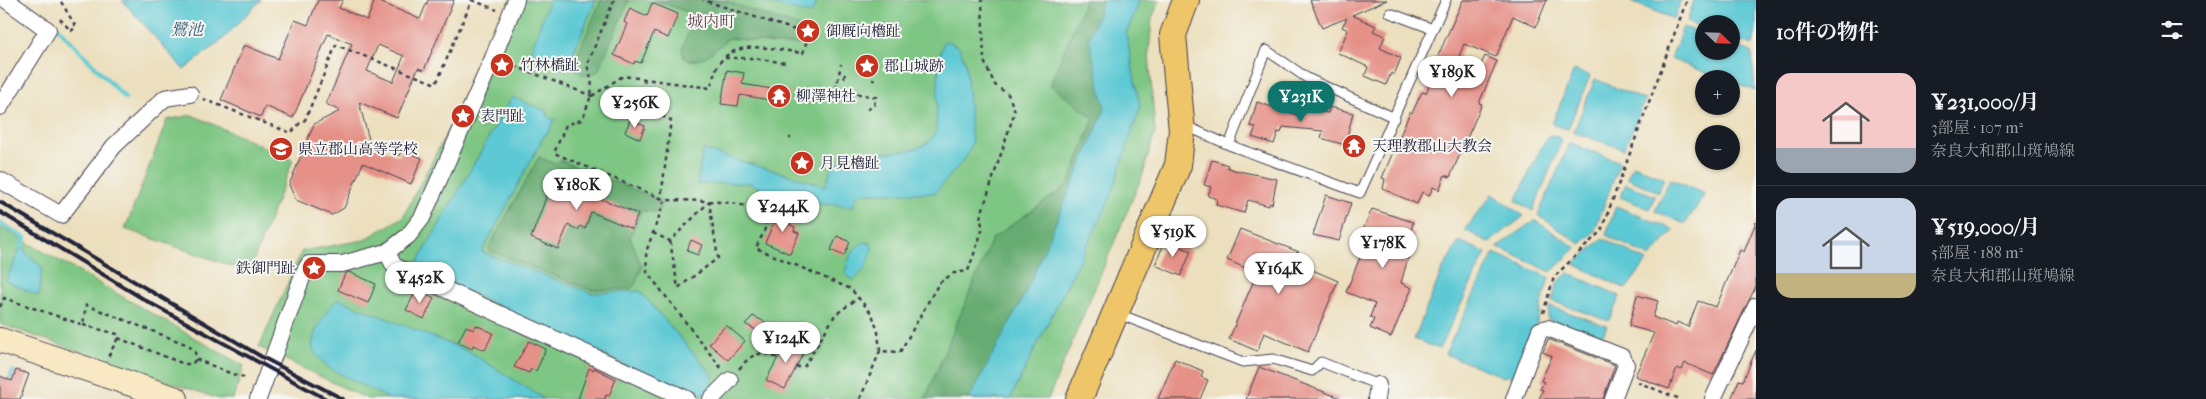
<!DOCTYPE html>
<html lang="ja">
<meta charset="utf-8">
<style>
body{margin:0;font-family:"IM FELL French Canon","Noto Serif JP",serif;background:#242831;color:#f1f3f6;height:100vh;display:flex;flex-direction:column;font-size:19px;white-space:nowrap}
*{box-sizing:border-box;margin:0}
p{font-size:16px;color:#9ea1a6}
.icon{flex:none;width:28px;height:28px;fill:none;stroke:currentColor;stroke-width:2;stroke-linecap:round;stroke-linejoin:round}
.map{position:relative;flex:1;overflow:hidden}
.drawer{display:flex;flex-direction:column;background:#171b24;width:450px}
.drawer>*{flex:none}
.needle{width:32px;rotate:113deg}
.buttons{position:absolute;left:1695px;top:15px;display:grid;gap:10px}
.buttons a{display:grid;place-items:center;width:45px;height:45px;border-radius:50%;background:#171b24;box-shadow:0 1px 4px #0004;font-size:25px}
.price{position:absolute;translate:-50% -42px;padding:0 11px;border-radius:18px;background:#fff;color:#222;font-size:16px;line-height:32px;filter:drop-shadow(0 1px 2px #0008)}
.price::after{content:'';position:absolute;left:50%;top:30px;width:15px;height:11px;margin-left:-8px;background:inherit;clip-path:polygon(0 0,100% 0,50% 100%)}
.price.current{background:#0f766e;color:#fff}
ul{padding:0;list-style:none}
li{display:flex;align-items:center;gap:15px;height:125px;padding:0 20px}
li+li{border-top:1px solid #363941}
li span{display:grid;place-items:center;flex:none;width:140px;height:100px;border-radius:15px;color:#555}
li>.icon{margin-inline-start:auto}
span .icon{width:60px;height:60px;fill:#fffc;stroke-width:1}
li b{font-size:21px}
h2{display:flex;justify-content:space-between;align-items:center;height:60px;padding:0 20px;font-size:21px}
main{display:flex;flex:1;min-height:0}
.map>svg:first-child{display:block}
.green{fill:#7ec683;stroke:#50745f}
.forest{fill:#66ab71;stroke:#446656}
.water{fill:#5dc9d4;stroke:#407688}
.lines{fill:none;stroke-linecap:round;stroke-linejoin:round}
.stream{stroke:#5dc9d4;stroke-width:4.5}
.building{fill:#e59188;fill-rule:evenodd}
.lane-casing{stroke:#403e4e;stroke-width:11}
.street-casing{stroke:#403e4e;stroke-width:18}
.secondary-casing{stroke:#403e4e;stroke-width:26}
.primary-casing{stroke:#403e4e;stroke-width:28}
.path{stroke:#403e4e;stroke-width:2.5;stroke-dasharray:4 4;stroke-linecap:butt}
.lane{stroke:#fff;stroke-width:9}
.street{stroke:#fff;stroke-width:16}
.secondary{stroke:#f8e8c3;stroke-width:24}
.primary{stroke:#eec569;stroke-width:26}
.rail{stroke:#22223b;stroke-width:4}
.labels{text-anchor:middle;stroke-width:4;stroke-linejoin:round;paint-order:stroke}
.poi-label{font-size:15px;fill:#22223b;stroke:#f6f6f2;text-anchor:start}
.neighbourhood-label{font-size:16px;fill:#664956;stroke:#f6f6f2}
.water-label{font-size:16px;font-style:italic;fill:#375c71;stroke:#f6f6f2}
</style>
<main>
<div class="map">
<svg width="1756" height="399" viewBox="0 0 1756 399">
<rect width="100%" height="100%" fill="#f6f6f2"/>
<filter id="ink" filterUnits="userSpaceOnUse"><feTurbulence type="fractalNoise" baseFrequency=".02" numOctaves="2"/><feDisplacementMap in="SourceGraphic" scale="10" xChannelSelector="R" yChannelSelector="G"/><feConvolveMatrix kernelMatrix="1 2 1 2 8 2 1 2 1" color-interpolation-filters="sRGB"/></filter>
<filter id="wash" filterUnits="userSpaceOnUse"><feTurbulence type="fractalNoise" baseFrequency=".0096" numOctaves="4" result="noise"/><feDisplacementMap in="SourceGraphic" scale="20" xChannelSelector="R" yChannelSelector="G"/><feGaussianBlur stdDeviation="1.12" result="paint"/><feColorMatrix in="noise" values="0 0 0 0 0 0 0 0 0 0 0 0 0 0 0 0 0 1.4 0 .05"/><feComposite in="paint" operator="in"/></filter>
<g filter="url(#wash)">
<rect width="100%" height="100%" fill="#ecdfbd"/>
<path class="green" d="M510 0H1160L1152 18 1149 53 1155 132 1143 174 1048 399H367L259 347 302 251 364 240 403 217 481 67Z
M192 115 293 160 249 272 125 229 167 120Z
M0 227 244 366 233 399H219L0 324Z"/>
<path class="forest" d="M601 0H629L598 71 589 76 577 72 573 65Z
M655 0H722L803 28 804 36 801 44 783 45 729 38C716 48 700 67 684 58L682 49 694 18 690 13Z
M1085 0H1118L1132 108 1106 206 1009 399H925L992 239 1069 184 1094 118 1050 85Z
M539 157 555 164 559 160 660 200 662 203 658 212 641 211 630 237 642 267 635 285 631 289 591 290 490 251 489 247Z"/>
<path class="water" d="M122 0H261L223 39 184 70Z
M549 0H596L566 70 529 56Z
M753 0H818L811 14Z
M1103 0H1140L1126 34 1140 107 1110 199 1010 399H969L1025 294 1105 109 1089 39Z
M1632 0H1681L1674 19 1631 2Z
M1694 0H1756V30L1753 45 1731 38V24H1704V28L1687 22Z
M1683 27 1704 34V51H1731V44L1752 52 1755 91 1731 82V79H1722L1671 59Z
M947 41 959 47 966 65 972 144 966 157 935 193H858L853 206 809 203 780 195 748 183 697 184 703 150 826 186C828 180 829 172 833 167 858 140 921 166 936 132L939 57 944 42Z
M1574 70 1590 76 1568 129 1552 124Z
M1595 79 1645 100 1624 149 1575 133 1574 131Z
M512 97 548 112 547 116 555 120 547 135 545 134 482 252 591 293 640 291 714 377 705 393 692 396 415 267Z
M1553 135 1562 140 1533 211 1516 201 1540 150 1548 136Z
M1570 143 1620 162 1594 232 1580 244 1538 215Z
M1633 165 1664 178 1658 192 1627 178Z
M1670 179 1705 194 1685 224 1655 211Z
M1626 184 1655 196 1649 209 1620 197Z
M1492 194 1524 216 1489 243 1465 230Z
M1616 206 1674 230 1650 257 1606 235Z
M1535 220 1576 248 1551 272 1497 247Z
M1603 238 1647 261 1626 289 1574 264Z
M1459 241 1486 253 1439 349 1414 339 1442 270Z
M865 242 871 244C874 256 863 274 853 280L846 275C844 264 854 245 865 242Z
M21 246 25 248V252L42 267 39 296 6 281Z
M1494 253 1549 277 1533 337 1517 379 1507 375 1504 377 1445 354Z
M1568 273 1620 296 1609 321 1552 301 1557 283Z
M338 299 470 352 544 399H389L329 368 314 352 312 346 315 332 329 308Z
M1550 306 1607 326 1602 337 1547 319Z"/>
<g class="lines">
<path class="stream" d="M35 11 57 27 125 98
M0 223 25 238 21 246
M8 383 13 371"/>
</g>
<g id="blocks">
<path class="building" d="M318 0H343L339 8 367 20 375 0 420 19 428 0H454L424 70 418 68 397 118 359 102 370 144 399 156 402 149 422 158 411 184 363 163 344 208 332 215 296 200 289 185 314 124 340 111 326 104 352 44 328 34 293 118 265 106 261 117 221 100 244 45 278 59 295 20 308 25ZM378 45 404 56 393 82 367 71Z
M1310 0H1387L1352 15 1376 26 1373 31 1385 36 1380 48 1401 58 1394 75 1391 73 1386 85 1365 76 1368 67 1338 53 1348 30 1342 27 1347 18 1322 28Z
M1463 0H1547L1536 27 1513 16 1496 57 1464 44 1453 71 1474 80 1485 56 1497 61 1479 103 1482 104 1450 177 1445 175 1439 190 1433 187 1429 196 1422 192 1417 204 1383 189 1385 179 1382 178 1410 112 1412 113 1422 92 1426 93 1436 69 1433 67Z
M652 3 678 14 668 38 654 32 641 63 635 61 634 64 614 55 627 24 624 22 630 8 647 16Z
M727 70 744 73 742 84 790 92 788 103 740 95 738 106 721 104Z
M1257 102 1297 115 1298 109 1328 113 1330 107 1353 113 1345 145 1321 138 1323 131 1283 127 1281 133 1278 132 1274 144 1252 137 1256 127 1250 126Z
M630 120 645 126 640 139 625 132Z
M1212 160 1228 165 1227 167 1234 170 1277 179 1272 204 1270 203 1269 206 1248 200 1244 213 1216 205 1217 199 1208 196 1211 187 1204 185Z
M586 170 609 180 601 199 638 214 632 229 591 212 585 229 580 226 578 230 568 225 558 249 531 238 550 187 575 197Z
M1326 195 1351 203 1339 241 1313 235Z
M783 208 795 213 790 225 795 227 794 231 799 233 790 254 765 243 774 222 776 223Z
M1372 209 1413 222 1411 232 1415 233 1401 283 1412 288 1391 337 1370 328 1374 319 1370 317 1375 304 1346 292 1363 250 1356 247Z
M1756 222V286L1713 375 1685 363 1682 370 1677 368 1669 389 1635 376 1654 333 1629 326 1637 295 1658 301 1653 317 1676 326 1677 322 1688 327 1698 301 1716 307 1740 250 1744 252Z
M1240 229 1299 252 1294 262 1338 281 1308 352 1264 333 1257 351 1229 339 1257 273 1227 260Z
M837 236 850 242 844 256 831 250Z
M691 240 702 245 698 255 687 251Z
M1165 241 1191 251 1181 276 1155 265Z
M349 272 376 284 368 303 338 290 345 274Z
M417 289 434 298 424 319 406 310Z
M753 316 789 334 783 345 745 324Z
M476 325 493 333 485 350 473 345 472 349 458 342 466 326 474 330Z
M726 325 745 341 728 360 709 344Z
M788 339 806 348 785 389 766 380Z
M1548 339 1615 365 1603 399H1539L1543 390 1540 389 1544 382 1541 381 1552 356 1543 352Z
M529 341 546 349 536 371 531 369 529 373 514 367Z
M1756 350V399H1731L1739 380 1743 381Z
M1175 359 1203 371 1201 377 1208 380 1200 399H1158Z
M1259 367 1340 398 1339 399H1246Z
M589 368 593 370 594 368 616 379 609 396 606 395 605 399H578Z
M16 370 29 374 20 399H0V376L12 381Z"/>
</g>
</g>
<g filter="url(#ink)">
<use href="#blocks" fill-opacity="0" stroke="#403e4e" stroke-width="1"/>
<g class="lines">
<g class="lane-casing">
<path id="lane" d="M1390 13 1433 29
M1186 126 1229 145 1360 193 1446 0
M1229 145 1266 50 1307 78 1395 118
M1116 313 1243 362 1273 359 1312 371 1321 362 1378 385"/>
</g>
<g class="street-casing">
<path id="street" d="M0 107 48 30 6 0
M0 180 61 215 114 146 165 98 190 94
M387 252 394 266 687 399
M258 399 304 272 309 264H342L387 252 408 236 422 218 493 58 516 0
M711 399 730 380
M1376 399 1378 385
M1514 399 1540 330 1548 328 1622 357 1626 365 1613 399
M1713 399 1756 306"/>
</g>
<g class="secondary-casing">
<path id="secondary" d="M0 340 176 399"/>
</g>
<g class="primary-casing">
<path id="primary" d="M1079 399 1178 165 1182 131 1173 35 1186 0"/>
</g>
<path class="path" d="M472 0 497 10
M60 19 71 31 76 27 60 0
M725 58H753L786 63
M507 63 592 96
M844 78 845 74
M645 79 635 104 671 120 661 198
M872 80H875
M836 89 841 64
M849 92 876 97 874 105 867 110
M592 96 623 76 710 88C713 81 714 72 718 65 736 37 776 50 803 53L808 37 801 32 703 0
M203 99 291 133 300 123 305 120 336 45 436 84 472 0
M586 109C594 91 593 82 587 65L614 0
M585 113 581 120 566 125 554 153 665 200
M789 138H791
M653 233 670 241 709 202 718 258 678 288 670 241
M0 307 4 298 83 325 86 305 188 345 195 352 196 359 232 374 248 378
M1543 313 1554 277 1601 231 1687 0
M83 325 117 334 118 338 108 357
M118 338 184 364H192L196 359
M796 367H804L835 315 858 298
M721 368 647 272 646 252 665 200C684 201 761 198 766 219 768 228 759 240 756 248L851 289 872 314 878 332 880 351 900 352 939 283 954 273 968 271 983 228 980 218 1015 111 1008 94 995 85 984 61 982 0
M739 369C752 353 759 350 778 358
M1637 382 1680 399
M860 399 880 351"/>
<use href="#lane" class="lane"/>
<use href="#street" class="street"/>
<use href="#secondary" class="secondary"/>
<use href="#primary" class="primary"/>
<path class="rail" d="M0 202 262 357 343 399
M0 212 150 303 326 399"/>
</g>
</g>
<defs>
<g id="sight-disc" transform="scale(1.25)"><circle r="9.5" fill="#c8321e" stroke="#f6f6f2"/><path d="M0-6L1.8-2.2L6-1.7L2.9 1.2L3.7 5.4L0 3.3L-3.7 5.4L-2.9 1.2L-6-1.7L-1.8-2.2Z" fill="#fff"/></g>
<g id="temple-disc" transform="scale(1.25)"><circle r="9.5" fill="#c8321e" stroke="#f6f6f2"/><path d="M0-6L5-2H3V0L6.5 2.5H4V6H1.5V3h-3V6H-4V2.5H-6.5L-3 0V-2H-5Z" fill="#fff"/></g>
<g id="school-disc" transform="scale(1.25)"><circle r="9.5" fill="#c8321e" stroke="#f6f6f2"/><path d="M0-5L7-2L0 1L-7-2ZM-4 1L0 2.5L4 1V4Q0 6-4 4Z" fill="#fff"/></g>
</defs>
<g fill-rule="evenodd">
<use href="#sight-disc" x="808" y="31"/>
<use href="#sight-disc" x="502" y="65"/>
<use href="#sight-disc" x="867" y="66"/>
<use href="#temple-disc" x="779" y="96"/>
<use href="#sight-disc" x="463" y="116"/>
<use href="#temple-disc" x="1354" y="146"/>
<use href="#school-disc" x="281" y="149"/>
<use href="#sight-disc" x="802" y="163"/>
<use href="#sight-disc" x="314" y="268"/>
</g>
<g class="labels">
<g class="poi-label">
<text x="826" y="36">御厩向櫓趾</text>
<text x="520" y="70">竹林橋趾</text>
<text x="884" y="71">郡山城跡</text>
<text x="796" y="101">柳澤神社</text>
<text x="480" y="121">表門趾</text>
<text x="1372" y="151">天理教郡山大教会</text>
<text x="298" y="154">県立郡山高等学校</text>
<text x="820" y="168">月見櫓趾</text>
<text x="296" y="273" text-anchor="end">鉄御門趾</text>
</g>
<g class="neighbourhood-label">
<text x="711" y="27">城内町</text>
</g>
<g class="water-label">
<text x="187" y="35">鷺池</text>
</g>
</g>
</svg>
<div class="buttons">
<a><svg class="needle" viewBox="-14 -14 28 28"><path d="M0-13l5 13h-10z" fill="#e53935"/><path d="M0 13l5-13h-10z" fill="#9ea1a6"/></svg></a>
<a>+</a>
<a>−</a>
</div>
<b class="price" style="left:1452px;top:98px">¥189K</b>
<b class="price current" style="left:1301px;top:123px">¥231K</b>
<b class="price" style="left:635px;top:129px">¥256K</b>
<b class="price" style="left:577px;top:211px">¥180K</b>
<b class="price" style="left:783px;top:233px">¥244K</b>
<b class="price" style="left:1173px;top:258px">¥519K</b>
<b class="price" style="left:1383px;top:269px">¥178K</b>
<b class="price" style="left:1279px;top:295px">¥164K</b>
<b class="price" style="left:420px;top:304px">¥452K</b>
<b class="price" style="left:786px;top:364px">¥124K</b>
</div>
<section class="drawer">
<h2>10件の物件<svg class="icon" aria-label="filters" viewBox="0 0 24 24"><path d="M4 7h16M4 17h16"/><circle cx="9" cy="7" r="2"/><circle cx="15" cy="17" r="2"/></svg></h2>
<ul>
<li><span style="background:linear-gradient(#f6c9c9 75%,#9aa5b1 0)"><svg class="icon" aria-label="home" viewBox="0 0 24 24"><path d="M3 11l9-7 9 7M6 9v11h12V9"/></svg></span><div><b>¥231,000/月</b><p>3部屋 · 107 m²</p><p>奈良大和郡山斑鳩線</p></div></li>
<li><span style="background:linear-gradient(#c9d6e8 75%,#c2b280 0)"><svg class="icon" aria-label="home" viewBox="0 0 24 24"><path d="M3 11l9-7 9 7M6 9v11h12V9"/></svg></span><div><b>¥519,000/月</b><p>5部屋 · 188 m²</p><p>奈良大和郡山斑鳩線</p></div></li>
</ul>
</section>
</main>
